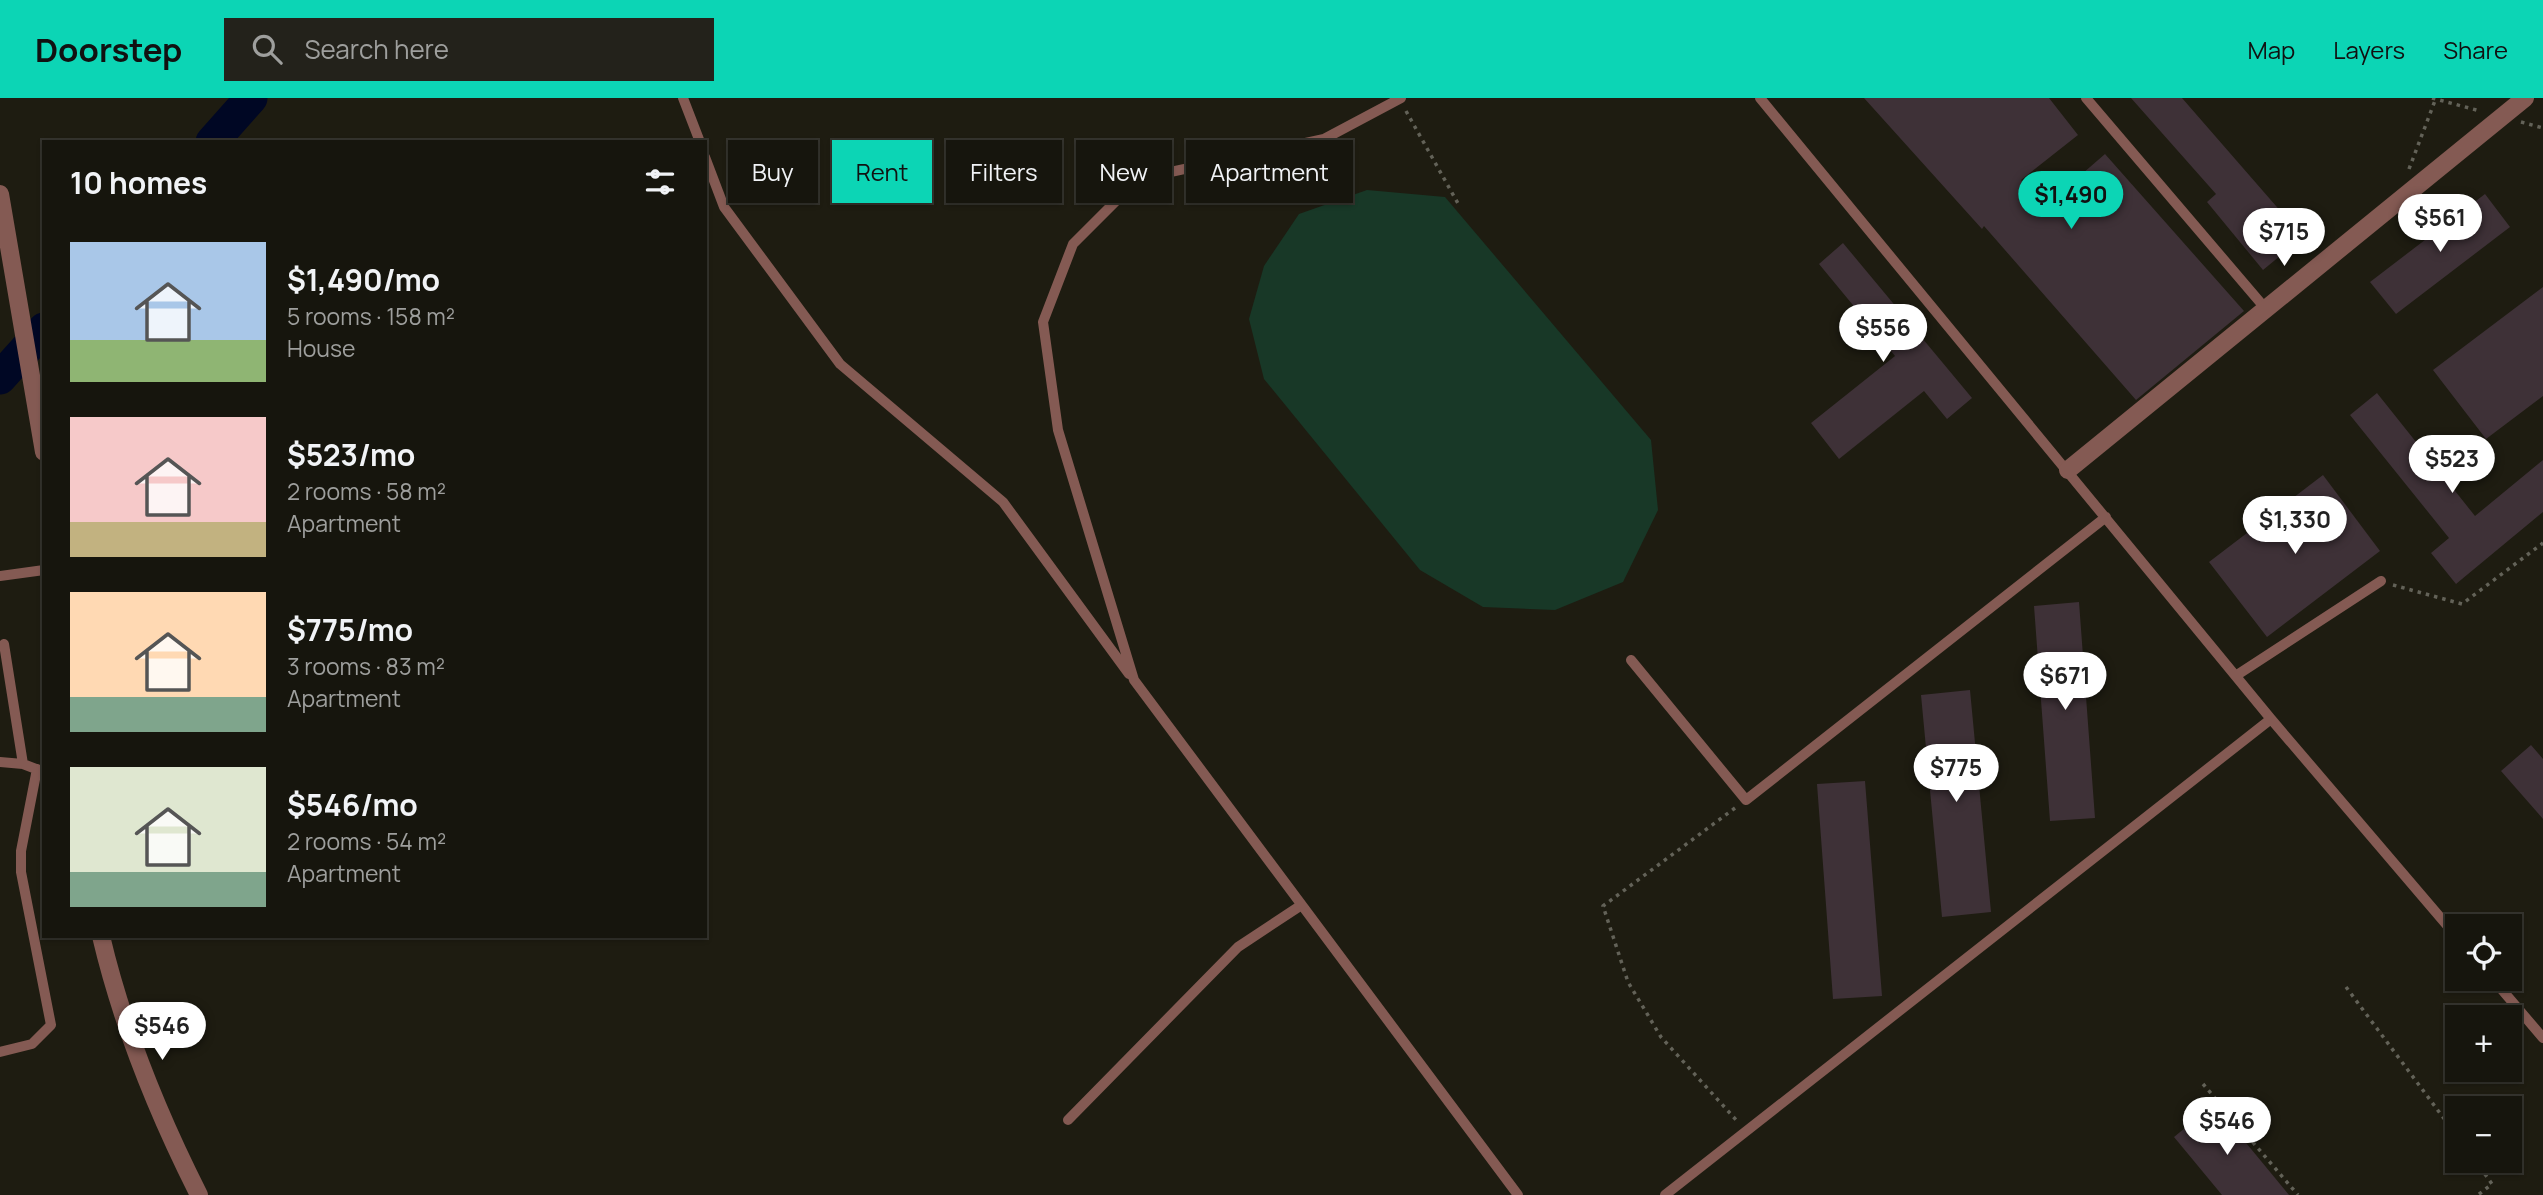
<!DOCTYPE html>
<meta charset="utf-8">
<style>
body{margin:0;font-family:Manrope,sans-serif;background:#23221b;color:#f1f3f6;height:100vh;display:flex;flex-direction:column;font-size:26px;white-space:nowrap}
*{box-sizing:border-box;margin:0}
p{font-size:23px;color:#9e9f9d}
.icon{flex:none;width:38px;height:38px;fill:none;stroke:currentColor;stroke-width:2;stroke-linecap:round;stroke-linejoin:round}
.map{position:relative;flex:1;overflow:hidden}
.drawer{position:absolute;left:42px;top:42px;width:665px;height:798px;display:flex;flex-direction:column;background:#16150d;border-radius:0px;box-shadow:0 2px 5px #0004,0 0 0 2px #35342e}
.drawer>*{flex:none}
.hud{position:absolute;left:728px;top:42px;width:665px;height:63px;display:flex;gap:14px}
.controls{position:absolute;left:2445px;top:816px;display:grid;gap:14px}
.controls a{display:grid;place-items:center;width:77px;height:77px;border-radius:0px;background:#16150d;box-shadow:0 2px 5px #0004,0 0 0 2px #35342e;font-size:35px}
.price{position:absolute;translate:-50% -60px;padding:0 16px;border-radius:24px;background:#fff;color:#222;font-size:23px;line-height:46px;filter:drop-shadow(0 2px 4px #0008)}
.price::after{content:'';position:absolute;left:50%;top:42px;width:21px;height:16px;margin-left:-10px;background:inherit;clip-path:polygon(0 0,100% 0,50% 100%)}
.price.current{background:#0cd5b5;color:#111}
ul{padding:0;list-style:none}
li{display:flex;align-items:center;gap:21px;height:175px;padding:0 28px}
li span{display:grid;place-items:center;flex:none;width:196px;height:140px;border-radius:0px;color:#555}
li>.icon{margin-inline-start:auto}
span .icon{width:84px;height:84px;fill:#fffc;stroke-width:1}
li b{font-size:30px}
h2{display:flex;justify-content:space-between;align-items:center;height:84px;padding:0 28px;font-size:30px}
.pill{padding:0 24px;border-radius:0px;background:#16150d;box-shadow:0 2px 5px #0004,0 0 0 2px #35342e;font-size:24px;line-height:63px}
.pill.current{background:#0cd5b5;color:#111}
header{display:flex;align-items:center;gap:42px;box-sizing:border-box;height:98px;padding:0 35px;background:#0cd5b5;color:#111}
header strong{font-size:33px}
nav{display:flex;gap:38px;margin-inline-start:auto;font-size:24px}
.search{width:490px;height:63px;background:#23221b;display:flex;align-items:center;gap:18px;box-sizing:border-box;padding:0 24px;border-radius:0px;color:#9e9f9d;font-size:26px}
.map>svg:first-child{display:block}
.green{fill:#183827}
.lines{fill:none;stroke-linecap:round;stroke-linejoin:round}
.river{stroke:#000724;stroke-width:33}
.building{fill:#3e3137}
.path{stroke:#636258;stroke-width:3.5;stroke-dasharray:3.5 5;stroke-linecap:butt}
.service{stroke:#845a53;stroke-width:10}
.minor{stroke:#845a53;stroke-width:18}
.tertiary{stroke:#845a53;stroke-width:18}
</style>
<header>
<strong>Doorstep</strong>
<div class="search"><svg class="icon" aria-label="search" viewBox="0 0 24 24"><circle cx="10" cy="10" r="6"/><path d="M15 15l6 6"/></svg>Search here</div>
<nav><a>Map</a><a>Layers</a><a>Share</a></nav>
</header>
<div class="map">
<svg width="2543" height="1097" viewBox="0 0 2543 1097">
<rect width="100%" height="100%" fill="#1e1c11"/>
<path class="green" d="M1367 92 1445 99 1651 342 1658 412 1623 484 1555 512 1483 509 1420 472 1264 281 1249 221 1264 168 1299 116Z"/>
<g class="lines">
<path class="river" d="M212 44 251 0
M0 280 44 231"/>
</g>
<path class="building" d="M1864 0H2049L2078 37 2021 82 2045 108 2105 56 2244 213 2136 302 1984 128 1982 131Z
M2131 0H2182L2303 139 2263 172 2207 104 2216 96Z
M2485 96 2510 129 2396 216 2370 184Z
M1843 145 1972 300 1947 321 1924 293 1839 361 1811 325 1895 258 1819 166Z
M2543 189V298L2486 341 2433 272Z
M2377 295 2475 418 2543 362V414L2456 486 2431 455 2449 440 2350 317Z
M2323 377 2380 453 2267 539 2209 464Z
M2079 504 2095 720 2050 723 2034 508Z
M1970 592 1991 814 1942 819 1921 597Z
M2531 647 2543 661V721L2501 673Z
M1865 683 1882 898 1833 901 1817 686Z
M2214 1006 2289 1097H2222L2174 1039Z"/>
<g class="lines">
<path class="path" d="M2432 0 2480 13
M1406 13 1460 109
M2521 24 2543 30
M2409 71 2436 0
M2393 487 2462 506 2543 445
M1735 710 1603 808 1628 884 1661 939 1738 1024
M2346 889 2457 1038
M2203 986 2298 1097
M2475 1062 2492 1086 2478 1097"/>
<path class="service" d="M683 0 700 44
M1401 0 1324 41 1138 81 1073 146 1043 224 1058 332 1134 582 1518 1097
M1760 0 2271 621 2457 839
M2086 0 2265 210
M705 59 724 109 840 266 1003 404 1129 576
M0 478 44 472
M4 546 23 666
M1631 562 1746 702 2106 419
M2237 577 2381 483
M0 664 23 666 44 674
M2492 880 2543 940
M0 954 32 946 51 927 21 774V753L37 671
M1068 1022 1238 849 1300 808
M1665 1097 2271 621"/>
<path class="minor" d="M2068 372 2525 0"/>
<path class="tertiary" d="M0 96 44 354
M101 838C122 927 158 1016 199 1097"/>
</g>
</svg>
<div class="controls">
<a><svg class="icon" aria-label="locate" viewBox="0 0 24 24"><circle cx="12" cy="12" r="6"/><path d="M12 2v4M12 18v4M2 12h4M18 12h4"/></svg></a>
<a>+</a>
<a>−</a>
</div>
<b class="price current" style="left:2071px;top:133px">$1,490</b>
<b class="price" style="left:2440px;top:156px">$561</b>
<b class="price" style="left:2284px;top:170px">$715</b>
<b class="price" style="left:1883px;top:266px">$556</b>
<b class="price" style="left:2452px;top:397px">$523</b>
<b class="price" style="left:2295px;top:458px">$1,330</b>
<b class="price" style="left:2065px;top:614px">$671</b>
<b class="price" style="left:1956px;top:706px">$775</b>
<b class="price" style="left:162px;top:964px">$546</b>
<b class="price" style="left:2227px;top:1059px">$546</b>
<div class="hud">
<a class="pill">Buy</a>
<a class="pill current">Rent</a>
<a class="pill">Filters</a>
<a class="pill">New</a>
<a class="pill">Apartment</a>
</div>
<section class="drawer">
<h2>10 homes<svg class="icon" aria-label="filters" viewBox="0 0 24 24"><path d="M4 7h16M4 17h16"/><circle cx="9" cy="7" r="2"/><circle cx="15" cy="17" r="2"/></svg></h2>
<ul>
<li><span style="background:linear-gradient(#a9c7e8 70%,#8fb573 0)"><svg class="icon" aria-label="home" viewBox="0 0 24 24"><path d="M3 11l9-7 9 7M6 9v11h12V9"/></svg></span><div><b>$1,490/mo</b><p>5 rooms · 158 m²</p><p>House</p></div></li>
<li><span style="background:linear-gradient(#f6c9c9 75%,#c2b280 0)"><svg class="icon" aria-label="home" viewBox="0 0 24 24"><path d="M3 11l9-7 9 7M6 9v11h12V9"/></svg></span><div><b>$523/mo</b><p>2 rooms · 58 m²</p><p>Apartment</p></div></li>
<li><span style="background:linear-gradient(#ffd9b3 75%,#7fa58c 0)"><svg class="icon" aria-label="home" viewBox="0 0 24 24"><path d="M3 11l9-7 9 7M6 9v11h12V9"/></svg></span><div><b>$775/mo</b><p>3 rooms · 83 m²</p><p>Apartment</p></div></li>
<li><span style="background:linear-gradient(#dfe7d0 75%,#7fa58c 0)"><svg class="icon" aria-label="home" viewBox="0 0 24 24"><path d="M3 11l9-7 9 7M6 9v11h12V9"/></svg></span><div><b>$546/mo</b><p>2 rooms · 54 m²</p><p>Apartment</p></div></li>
</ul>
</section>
</div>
